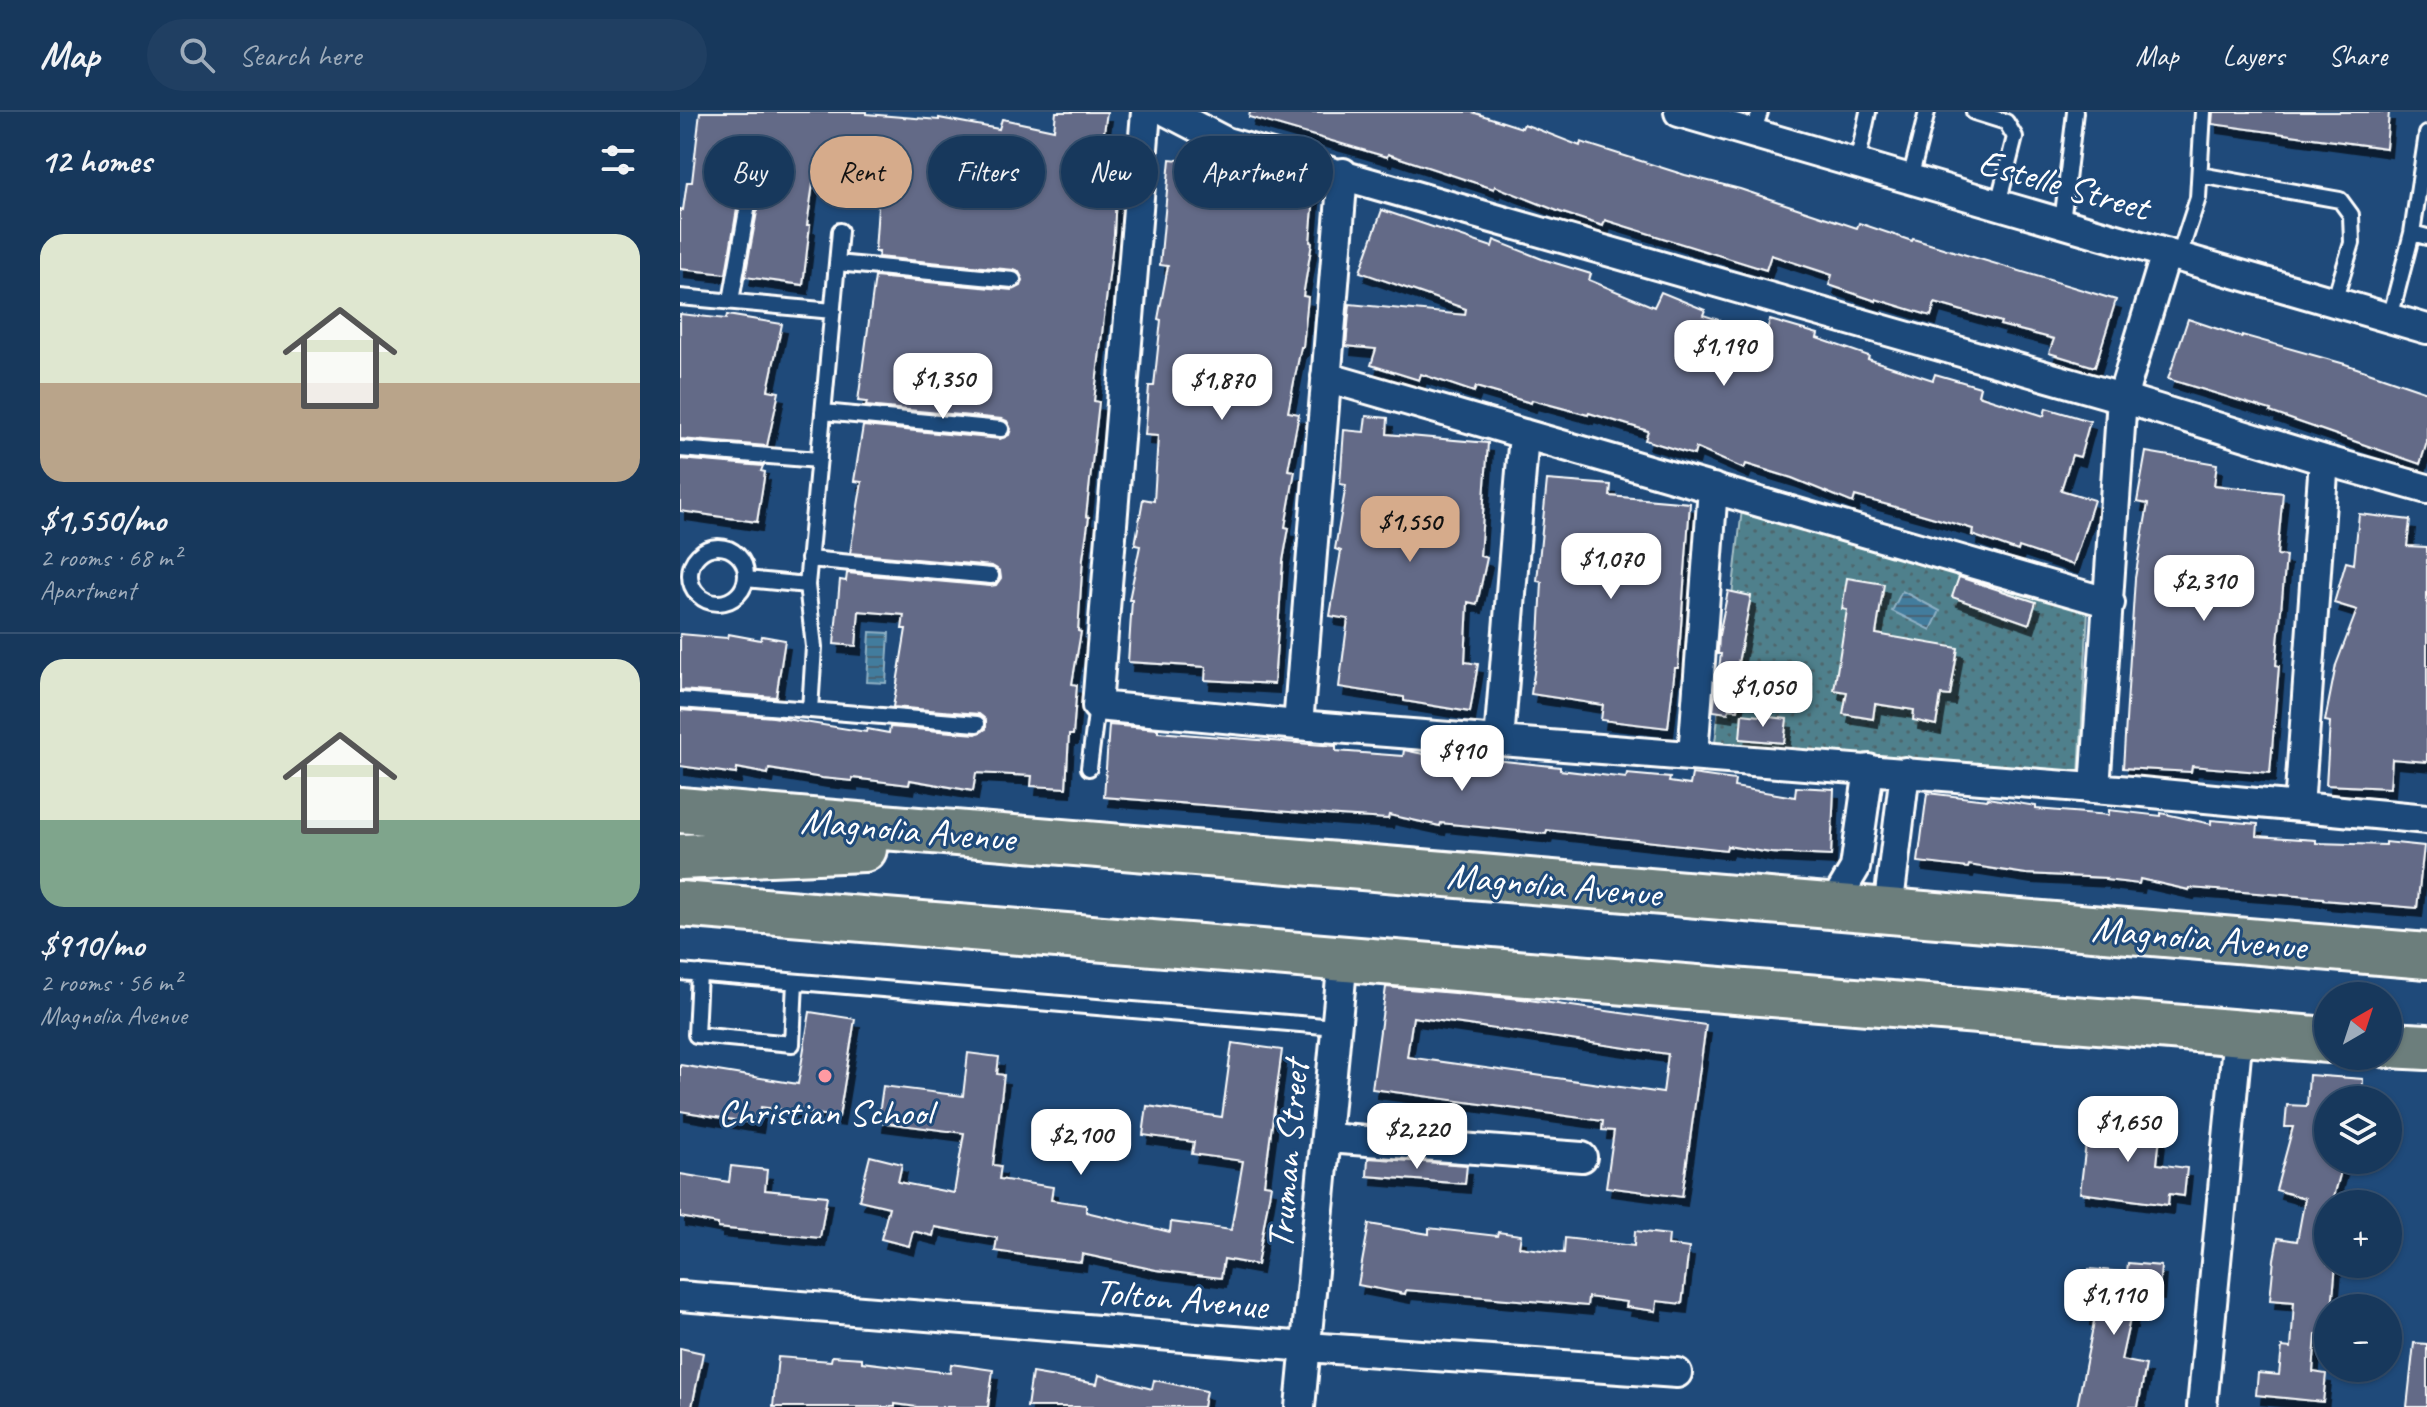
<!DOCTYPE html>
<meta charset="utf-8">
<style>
body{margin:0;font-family:Caveat,sans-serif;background:#203f62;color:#f1f3f6;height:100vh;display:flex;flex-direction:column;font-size:30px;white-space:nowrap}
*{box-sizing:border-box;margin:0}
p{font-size:26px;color:#9eacbb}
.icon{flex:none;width:44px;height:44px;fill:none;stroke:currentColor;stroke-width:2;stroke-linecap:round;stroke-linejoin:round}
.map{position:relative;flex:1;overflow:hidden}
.side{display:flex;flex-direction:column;background:#17385c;width:680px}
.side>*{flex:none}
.banner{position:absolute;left:24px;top:24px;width:760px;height:72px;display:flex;gap:16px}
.needle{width:52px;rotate:39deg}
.buttons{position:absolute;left:1634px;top:870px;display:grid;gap:16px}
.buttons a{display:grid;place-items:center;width:88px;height:88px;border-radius:50%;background:#17385c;box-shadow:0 2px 6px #0004,0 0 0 2px #365272;font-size:40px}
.price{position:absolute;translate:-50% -68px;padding:0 18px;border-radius:16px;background:#fff;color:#222;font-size:26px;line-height:52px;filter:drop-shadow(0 2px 4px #0008)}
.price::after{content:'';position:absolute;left:50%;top:48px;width:24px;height:18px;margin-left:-12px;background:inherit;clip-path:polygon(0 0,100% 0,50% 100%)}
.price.current{background:#d6ab8b;color:#111}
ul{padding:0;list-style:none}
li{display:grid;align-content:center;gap:16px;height:424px;padding:0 40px}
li+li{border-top:2px solid #365272}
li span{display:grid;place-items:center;height:248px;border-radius:24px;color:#555}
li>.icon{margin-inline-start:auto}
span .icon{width:144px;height:144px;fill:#fffc;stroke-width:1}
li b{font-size:34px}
h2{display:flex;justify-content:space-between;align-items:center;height:96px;padding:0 40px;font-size:34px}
.pill{padding:0 28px;border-radius:36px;background:#17385c;box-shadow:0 2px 6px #0004,0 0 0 2px #365272;font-size:28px;line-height:72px}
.pill.current{background:#d6ab8b;color:#111}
header{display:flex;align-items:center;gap:48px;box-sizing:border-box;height:112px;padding:0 40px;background:#17385c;border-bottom:2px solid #365272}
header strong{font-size:38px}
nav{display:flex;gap:44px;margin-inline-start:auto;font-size:28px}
.search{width:560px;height:72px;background:#203f62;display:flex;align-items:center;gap:20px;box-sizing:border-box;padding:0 28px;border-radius:44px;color:#9eacbb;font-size:30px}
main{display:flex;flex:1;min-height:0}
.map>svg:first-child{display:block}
.park{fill:url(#park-dots);stroke:#a7c0c6;stroke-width:2}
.water{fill:url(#water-rules);stroke:#8eb0c4;stroke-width:2}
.building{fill:#636b87;stroke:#fff;stroke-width:2;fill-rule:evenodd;filter:url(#shadow)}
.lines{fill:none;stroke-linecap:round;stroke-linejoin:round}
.service-casing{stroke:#fff;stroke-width:20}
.minor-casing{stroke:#fff;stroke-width:34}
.primary-casing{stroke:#fff;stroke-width:50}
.service{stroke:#1f4a7a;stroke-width:14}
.minor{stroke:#1f4a7a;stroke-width:28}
.primary{stroke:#6c7e7c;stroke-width:44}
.poi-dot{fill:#ff9aa2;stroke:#1f4a7a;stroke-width:3}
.labels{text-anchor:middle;stroke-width:6;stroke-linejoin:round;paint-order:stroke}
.street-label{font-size:38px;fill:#fff;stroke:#1f4a7a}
.poi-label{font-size:38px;fill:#fff;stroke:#1f4a7a}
</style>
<header>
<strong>Map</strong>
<div class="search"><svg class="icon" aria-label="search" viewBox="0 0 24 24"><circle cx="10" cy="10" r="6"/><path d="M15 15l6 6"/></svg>Search here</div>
<nav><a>Map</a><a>Layers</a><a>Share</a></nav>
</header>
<main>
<section class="side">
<h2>12 homes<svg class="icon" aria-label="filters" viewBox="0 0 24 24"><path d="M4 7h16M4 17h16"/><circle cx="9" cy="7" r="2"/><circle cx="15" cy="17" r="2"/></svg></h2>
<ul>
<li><span style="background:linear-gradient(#dfe7d0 60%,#b9a48a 0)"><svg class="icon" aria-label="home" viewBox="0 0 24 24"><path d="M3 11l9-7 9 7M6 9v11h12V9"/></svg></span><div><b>$1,550/mo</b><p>2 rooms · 68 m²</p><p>Apartment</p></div></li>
<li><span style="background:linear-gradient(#dfe7d0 65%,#7fa58c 0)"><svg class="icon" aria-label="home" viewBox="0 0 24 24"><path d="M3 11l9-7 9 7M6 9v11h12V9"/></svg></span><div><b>$910/mo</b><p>2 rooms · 56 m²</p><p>Magnolia Avenue</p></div></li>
</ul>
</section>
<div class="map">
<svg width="1747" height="1295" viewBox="0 0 1747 1295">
<defs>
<pattern id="park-dots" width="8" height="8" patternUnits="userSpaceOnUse" patternTransform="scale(2)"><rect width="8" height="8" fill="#4f808c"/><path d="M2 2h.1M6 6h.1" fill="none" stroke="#4e666c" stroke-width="1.8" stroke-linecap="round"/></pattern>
<pattern id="water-rules" width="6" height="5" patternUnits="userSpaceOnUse" patternTransform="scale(2)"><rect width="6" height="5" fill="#437b9d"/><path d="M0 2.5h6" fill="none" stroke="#486474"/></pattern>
<filter id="shadow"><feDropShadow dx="5" dy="9" stdDeviation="0" flood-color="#0009"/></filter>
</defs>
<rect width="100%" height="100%" fill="#1f4a7a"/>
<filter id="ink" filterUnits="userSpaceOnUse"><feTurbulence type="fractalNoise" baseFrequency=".0125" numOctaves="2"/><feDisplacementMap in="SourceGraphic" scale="16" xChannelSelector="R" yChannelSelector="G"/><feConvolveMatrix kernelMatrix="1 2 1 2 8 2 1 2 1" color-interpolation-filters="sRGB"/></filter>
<g filter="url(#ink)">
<path class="park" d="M1062 397 1408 498 1399 664 1035 631Z"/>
<path class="water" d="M1222 479 1260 499 1251 518 1212 499Z
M190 520 209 521 206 571 187 570Z"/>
<path class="building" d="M20 0H186V2L259 8V6L319 17 322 7 374 18 376 0H427L418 61 437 62 434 122 414 289 419 290 406 404 409 405 403 446 398 519 401 520 392 572 397 573 393 623H389L386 676 351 674 352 664 296 661 293 679 230 668 229 673 172 666V669L142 666 89 657 88 662 57 656 56 662 0 654V598L93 605 186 620 187 617 209 621 210 615 296 622 306 617V608L299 602 213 595 226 517H222L224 503 179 499 176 534 154 532 160 468 166 469 167 461 310 474 316 473 321 466 320 459 312 454 170 441 182 370 174 369 183 314 320 327 329 323 331 317 327 309 322 307 186 294 187 290 178 289 195 165 332 178 341 174 343 168 339 160 334 158 198 145 199 140H195L200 64 135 58 127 113H130L123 173 65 165 79 89 76 80 70 77 62 80 59 85 46 162 0 157V97L3 98 7 70H12Z
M570 0H792L842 16 844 12 900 34 901 30 1005 63 1060 77 1177 116 1179 111 1232 129 1233 127 1436 188 1415 255 1369 241 1374 227 1320 213 1321 210 1255 191 1251 204 1196 187V189L1149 173 1152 163 1091 143 1086 158 925 108 923 114 880 100 815 74 814 77 708 42 707 45 569 5Z
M1533 0H1709L1706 36 1532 12Z
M511 38 529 41 534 43 533 50 559 53 557 65 635 73 630 130 632 131 623 184 628 185 623 235H621L608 300 619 302 608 358 615 359 605 415 609 416 603 449 594 572 525 568 526 555 448 550 452 488H449L460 434 455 433 463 387 474 389 478 324 465 323 469 274H474L481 208 478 207 488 154 480 153 490 47 509 49Z
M702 98 812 135 814 128 862 147 911 162 909 168 974 195 981 180 1025 198 1023 203 1085 223 1090 208 1138 222 1137 226 1189 244 1188 247 1253 268 1255 262 1300 275 1298 283 1364 304 1366 296 1410 309 1400 345 1392 343 1381 378 1414 388 1393 453 1339 435 1338 439 1292 423 1293 417 1234 400 1175 384 1173 391 1112 366 1066 352 1064 357 1016 336 1014 343 965 328 968 319 909 301 908 303 852 288 851 291 796 275 794 280 741 262 739 268 691 253 696 237 666 234 670 192 785 203 786 197 680 160Z
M0 202 46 207 47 203 102 212 88 278 99 280 87 334 0 327Z
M1508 207 1562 225V223L1665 252 1747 280V330L1740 352 1590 300 1591 298 1488 267Z
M686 304 708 306 707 322 808 331 800 444 807 446 797 492 788 490 785 550 798 552 790 600 724 589V585L659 575 668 507 650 504 661 439 655 437 666 373 660 372 664 318 684 320Z
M1466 340 1537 352 1534 373 1603 381 1597 443 1606 444 1596 553 1599 554 1590 661 1512 654 1511 660 1443 656 1455 466 1468 392 1457 390Z
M0 347 83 354 81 359 85 360 77 410 0 399Z
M867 368 931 373 930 384 1010 391 998 556H995L988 616 921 608 923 593 851 582 859 526 862 470 857 469Z
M1679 402 1730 408 1727 434 1747 435V650L1712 647 1710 676 1646 673 1650 610 1645 609 1656 553 1677 498 1654 491 1666 450 1674 452Z
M1279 465 1356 490 1349 512 1272 485Z
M1167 466 1204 472 1196 522 1278 536 1270 584 1261 583 1256 613 1233 608 1234 598 1195 592 1193 607 1163 602 1167 580 1154 578 1167 498 1162 497Z
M1048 479 1071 484 1057 556H1063L1058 598 1049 597 1048 601 1033 599 1041 542H1038L1039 523Z
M0 522 47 526 48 522 81 528 82 524 105 528 96 585 0 578Z
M1062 602 1107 607 1104 631 1060 627Z
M429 613 478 617V620L656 634V639L723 644 724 638 729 639 777 649V645L824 649 880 655V658L946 666 947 662 990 666 989 670 1010 673 1012 662 1055 668 1054 675 1115 685 1116 675 1154 677 1151 744 1091 741 1047 734 1046 738 867 718 866 722 761 711 760 714 709 703 708 707 659 704 424 685Z
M1247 681 1307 688 1308 686 1356 694V697L1429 703V698L1481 704V701L1531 712V708L1578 712 1577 724 1636 728V731L1706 733V730L1744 734 1737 796 1643 788V786L1510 776 1509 778 1460 767 1459 772 1425 768 1426 766 1346 762 1289 753 1288 756 1238 750Z
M706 875 842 887 1026 913 1002 1085 926 1075 934 1019 922 1018 923 1009 692 977ZM733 905 988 942 983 981 727 945Z
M130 900 175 907 159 1005 81 995 78 1012 0 999V953L118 972Z
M552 931 602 938 584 1072 591 1073 577 1153 544 1147 541 1166 476 1158 402 1142 401 1150 363 1146 315 1139 317 1126 255 1115 253 1124 233 1119 229 1134 201 1127 209 1095 179 1088 190 1044 222 1052 218 1070 274 1081 284 1021 198 1010 203 974 283 984 288 941 319 945 317 962 324 963 313 1053 321 1054 319 1067 373 1075 371 1088 406 1093V1100L490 1120 491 1110 551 1118 563 1049 512 1042 514 1030 463 1023 467 994 542 1005Z
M1629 963 1683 967 1682 988H1648V1048H1664L1652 1092H1648V1152H1656L1652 1196H1648V1223L1636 1222 1633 1260 1646 1262 1643 1290 1576 1283 1578 1261 1599 1263 1602 1235 1611 1236 1614 1190 1590 1188 1594 1147 1598 1126 1617 1129 1625 1086 1596 1078 1613 1015H1605L1607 993 1627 994Z
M1409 1006 1481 1015 1477 1052 1507 1056 1504 1084 1489 1082 1488 1093 1400 1081Z
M688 1046 787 1053 785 1072 687 1064Z
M51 1054 87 1058 85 1078 147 1084 140 1126 38 1116V1112L0 1105V1062L49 1070Z
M689 1112 749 1122V1116L817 1124 818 1120 841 1123 839 1135 884 1141 885 1126 954 1134 955 1119 989 1123 988 1133 1009 1136 1002 1192 977 1189 976 1199 946 1195 947 1190 908 1185 907 1194 726 1178 725 1182 678 1173Z
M1448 1151 1481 1154 1479 1179 1455 1177 1452 1207H1450L1441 1248 1466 1253 1458 1295H1397L1415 1205 1405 1204 1409 1157 1447 1160Z
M1734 1231 1747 1232V1295H1727Z
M0 1236 23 1241 12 1295H0Z
M152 1244 182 1246V1250L270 1261 271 1252 313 1258 308 1295H237L215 1292V1295H93L98 1245 151 1249Z
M352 1261 417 1272 419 1263 472 1277 474 1268 526 1279 523 1295H347Z"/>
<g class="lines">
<g class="service-casing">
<path id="service" d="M1294 0 1326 10 1335 25 1318 92
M1073 21 1080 0
M1177 52 1188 0
M1520 63 1660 88 1671 103 1672 131 1654 190
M1230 67 1247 0
M1382 111 1395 0
M1732 121 1747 22
M1499 144 1518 86 1523 0
M157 151 333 168
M0 185 153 199
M51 189 69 87
M1710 206 1732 121 1747 125
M143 300 321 317
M0 337 139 348
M10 463a28 28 0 1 1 56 0a28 28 0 1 1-56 0Z
M129 447 311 464
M66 467 127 473 160 119
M127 473 134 535 130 598 297 612
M0 588 130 598
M409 656 417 594
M0 860 656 915
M19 861 16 923 112 932 115 870"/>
</g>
<g class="minor-casing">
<path id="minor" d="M466 0 417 594 618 613 1451 679 1747 707
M488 0 546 30 1442 286 1644 348 1747 377
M999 0 1747 217
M646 265 1430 491
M618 613 663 61
M819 629 844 322
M1013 643 1033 376
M1415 676 1442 286 1486 141
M1619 695 1644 348
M1152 795 1175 756 1189 657
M1208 798 1225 660
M647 1026 902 1045
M0 1184 627 1235 997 1261
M620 1295 663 846
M1522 1295 1558 922"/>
</g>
<g class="primary-casing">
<path id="primary" d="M0 698 1747 844
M0 745 184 737
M0 792 1648 928
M1708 933 1747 935"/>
</g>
<use href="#service" class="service"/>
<use href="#minor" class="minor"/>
<use href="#primary" class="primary"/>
</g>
</g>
<circle class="poi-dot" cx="145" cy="964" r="8"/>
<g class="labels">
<g class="street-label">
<text transform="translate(1384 72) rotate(16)" y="13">Estelle Street</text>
<text transform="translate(228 717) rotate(5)" y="13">Magnolia Avenue</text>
<text transform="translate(874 772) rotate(5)" y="13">Magnolia Avenue</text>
<text transform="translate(1519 825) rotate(5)" y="13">Magnolia Avenue</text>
<text transform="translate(607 1043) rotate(-85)" y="13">Truman Street</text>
<text transform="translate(501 1186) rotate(5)" y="13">Tolton Avenue</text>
</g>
<g class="poi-label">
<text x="145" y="1013">Christian School</text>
</g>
</g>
</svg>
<div class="buttons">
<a><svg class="needle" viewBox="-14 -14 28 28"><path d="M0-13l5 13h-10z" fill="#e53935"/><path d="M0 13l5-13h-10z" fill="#9eacbb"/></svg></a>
<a><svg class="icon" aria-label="layers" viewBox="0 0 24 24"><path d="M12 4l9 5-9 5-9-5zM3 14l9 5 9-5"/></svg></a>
<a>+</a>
<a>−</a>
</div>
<b class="price" style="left:1044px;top:276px">$1,190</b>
<b class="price" style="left:263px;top:309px">$1,350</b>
<b class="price" style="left:542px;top:310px">$1,870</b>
<b class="price current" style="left:730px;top:452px">$1,550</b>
<b class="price" style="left:931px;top:489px">$1,070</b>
<b class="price" style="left:1524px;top:511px">$2,310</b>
<b class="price" style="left:1083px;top:617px">$1,050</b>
<b class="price" style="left:782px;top:681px">$910</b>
<b class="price" style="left:1448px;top:1052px">$1,650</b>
<b class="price" style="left:737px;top:1059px">$2,220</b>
<b class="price" style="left:401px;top:1065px">$2,100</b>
<b class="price" style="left:1434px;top:1225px">$1,110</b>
<div class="banner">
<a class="pill">Buy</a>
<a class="pill current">Rent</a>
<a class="pill">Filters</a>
<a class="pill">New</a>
<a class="pill">Apartment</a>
</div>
</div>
</main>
